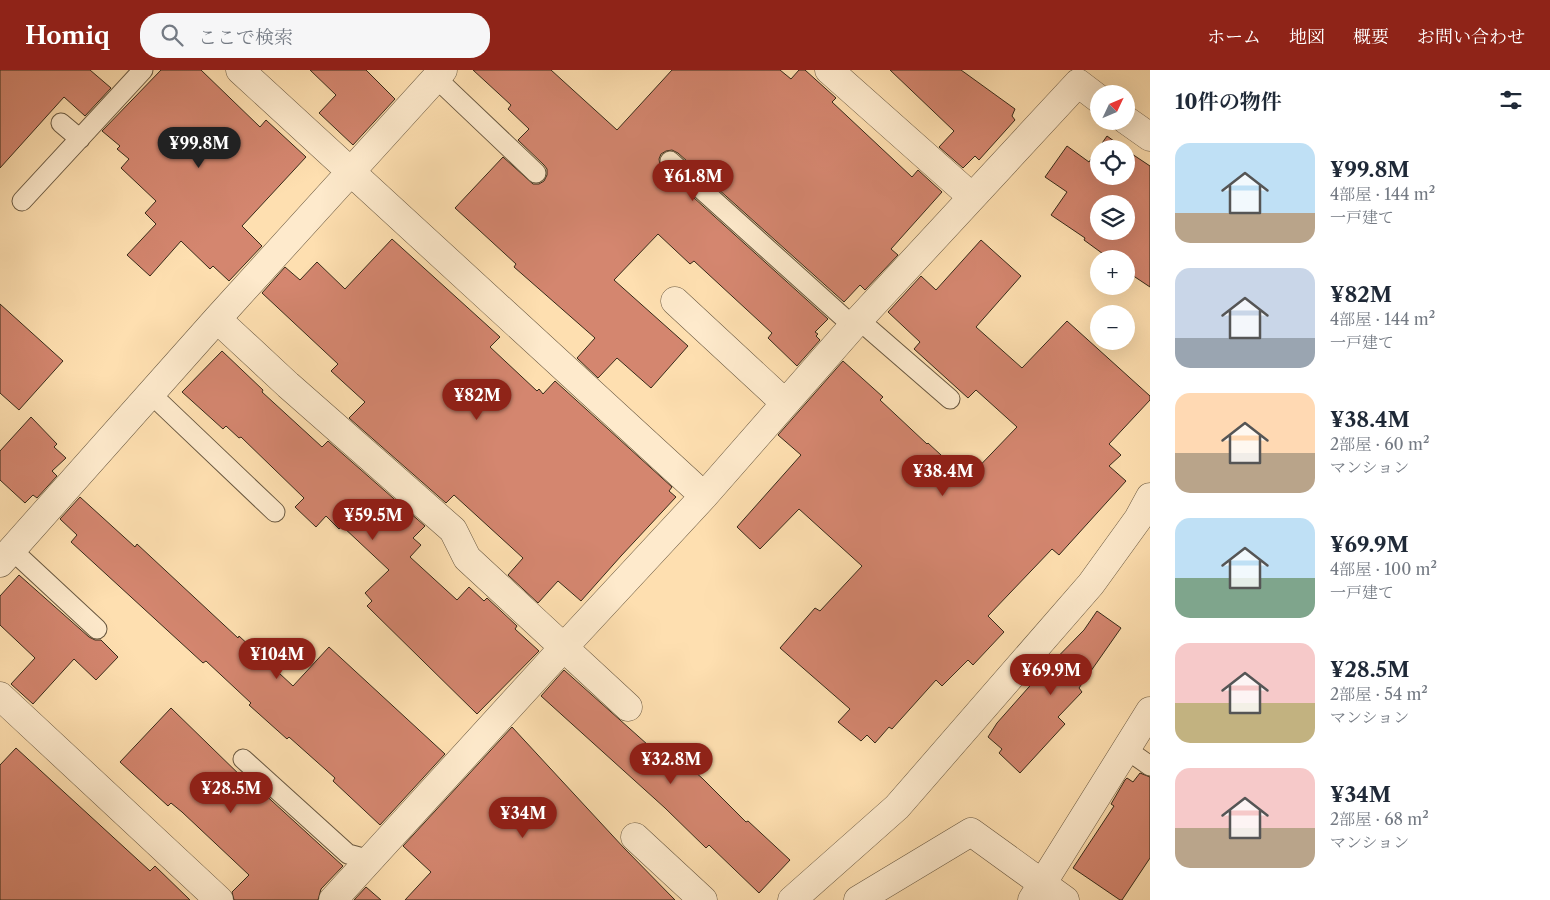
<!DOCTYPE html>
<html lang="ja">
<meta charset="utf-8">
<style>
body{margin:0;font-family:"Libre Caslon Text","Noto Serif JP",serif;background:#f6f6f7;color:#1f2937;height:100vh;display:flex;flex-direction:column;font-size:19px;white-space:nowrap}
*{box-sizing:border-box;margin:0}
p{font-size:16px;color:#747a83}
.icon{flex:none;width:28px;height:28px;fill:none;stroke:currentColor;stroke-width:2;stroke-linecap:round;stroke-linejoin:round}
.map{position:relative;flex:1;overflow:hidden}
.side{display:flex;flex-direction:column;background:#fff;width:400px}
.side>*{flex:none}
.needle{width:32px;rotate:46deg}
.controls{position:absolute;left:1090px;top:15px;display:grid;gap:10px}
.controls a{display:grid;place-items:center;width:45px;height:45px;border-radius:50%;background:#fff;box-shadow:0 5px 20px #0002;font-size:25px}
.price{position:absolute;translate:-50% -42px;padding:0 11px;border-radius:18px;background:#8f2418;color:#fff;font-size:16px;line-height:32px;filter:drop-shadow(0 1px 2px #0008)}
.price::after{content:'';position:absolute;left:50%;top:30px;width:15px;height:11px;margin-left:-8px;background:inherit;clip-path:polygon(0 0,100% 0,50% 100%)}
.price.active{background:#222;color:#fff}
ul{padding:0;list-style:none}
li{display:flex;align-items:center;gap:15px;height:125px;padding:0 25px}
li span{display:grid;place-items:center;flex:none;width:140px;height:100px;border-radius:15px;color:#555}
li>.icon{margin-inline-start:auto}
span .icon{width:60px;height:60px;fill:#fffc;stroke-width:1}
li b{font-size:21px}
h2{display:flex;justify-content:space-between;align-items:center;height:60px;padding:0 25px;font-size:21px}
header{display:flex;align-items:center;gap:30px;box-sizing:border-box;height:70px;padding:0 25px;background:#8f2418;color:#fff}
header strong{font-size:24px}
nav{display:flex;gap:28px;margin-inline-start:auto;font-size:18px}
.search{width:350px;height:45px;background:#f6f6f7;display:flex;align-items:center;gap:12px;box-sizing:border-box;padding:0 18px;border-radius:20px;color:#747a83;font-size:19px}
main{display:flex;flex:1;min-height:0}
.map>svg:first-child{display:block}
.building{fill:#d4866f;stroke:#372b1a;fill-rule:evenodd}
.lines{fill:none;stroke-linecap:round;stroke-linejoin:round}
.service-casing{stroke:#695840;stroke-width:21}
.minor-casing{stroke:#695840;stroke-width:29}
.service{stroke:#feeacc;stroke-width:19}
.minor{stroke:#feeacc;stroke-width:28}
</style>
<header>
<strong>Homiq</strong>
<div class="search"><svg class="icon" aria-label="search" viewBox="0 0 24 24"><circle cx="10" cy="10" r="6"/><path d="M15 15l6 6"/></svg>ここで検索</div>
<nav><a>ホーム</a><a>地図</a><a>概要</a><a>お問い合わせ</a></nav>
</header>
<main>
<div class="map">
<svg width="1150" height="830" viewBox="0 0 1150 830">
<rect width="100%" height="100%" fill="#fedfb0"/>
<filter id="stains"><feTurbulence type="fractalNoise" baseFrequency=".004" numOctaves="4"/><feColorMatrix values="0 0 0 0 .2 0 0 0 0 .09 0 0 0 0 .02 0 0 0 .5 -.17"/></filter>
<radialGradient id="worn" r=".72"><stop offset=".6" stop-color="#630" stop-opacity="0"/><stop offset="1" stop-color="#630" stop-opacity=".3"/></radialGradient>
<path class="building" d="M0 0H90L111 18 85 46 64 27 0 98Z
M161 0H201L260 57 266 50 306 87 242 156 262 176 229 211 213 196 210 199 181 171 150 206 127 185 156 154 145 143 156 131 121 98 129 89 117 79 120 76 102 61Z
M310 0H366L395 29 353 75 319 43 336 25Z
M473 0H551L617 60 672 0H780L791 9 799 0H805L836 28 832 32 912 107 918 100 942 122 891 179 898 185 865 220 860 215 844 232 678 83 672 80 666 81 661 84 659 89 660 95 662 99 828 249 815 262 818 264 816 266 820 270 797 296 768 268 772 263 694 191 690 194 658 164 614 210 688 276 651 318 617 288 598 308 577 288 595 268 514 197 516 194 455 138 503 87 533 114H539L544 111 547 105V99L544 95 518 70 529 59 508 39 511 35Z
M890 0H961L1015 39 1012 46 1015 50 979 90 975 86 963 98 939 77 954 61Z
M1107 66 1125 79H1099V106H1126V80L1150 96V217L1126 201V189H1110L1084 170 1085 168 1051 145 1067 122 1045 107 1067 76 1089 92ZM1099 134H1126V161H1099Z
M392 169 500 267 490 277 537 321 539 319 543 324 555 311 672 417 669 421 676 427 621 486 581 531 558 511 538 533 508 505 523 488 454 425 446 433 349 348 365 332 331 301 338 294 262 223 285 197 300 210 317 192 345 219Z
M981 170 1021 206 976 257 1022 298 1067 251 1150 326V330L1109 374 1121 385 1109 396 1126 411 1059 485 1052 479 988 546 1004 562 973 595 968 590 942 616 936 610 892 659 889 657 875 673 867 665 861 671 838 652 850 639 780 578 815 538 820 541 862 496 799 439 760 479 737 457 801 385 778 365 843 291 883 327 880 330 927 374 928 373 967 409 1017 357 976 320 968 328 914 279 920 272 888 242 921 206 936 220Z
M0 234 63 291 19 340 0 323Z
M222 281 263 320 262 322 322 377 328 371 425 456 413 468 421 475 410 487 457 530 469 517 484 531 487 528 517 556 515 559 539 581 477 644 367 536 372 531 365 523 389 500 342 456 339 459 326 446 316 457 295 437 304 428 241 367 239 368 226 356 223 359 182 322Z
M31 347 57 374 54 377 66 388 52 401 57 406 37 428 33 425 25 433 0 410V381Z
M80 427 135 477 137 474 238 568 239 566 293 616 329 577 445 684 380 755 333 711 335 708 289 667 287 669 249 635 251 633 206 591 203 593 71 472 77 465 60 449Z
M19 505 89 567 95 570H101L118 587 96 610 74 589 33 634 11 614 35 588 0 555V526Z
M1097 541 1121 558 1079 618 1082 622 1058 647 1065 654 1020 703 999 683 1002 679 988 667 997 653 1036 609 1084 560Z
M564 600 657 683 664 674 703 709 746 752 748 751 790 790 759 823 709 775 706 778 665 738 541 626Z
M171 638 247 712 249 710 343 796 321 819 318 830H234L232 822 249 805 182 742 171 733 168 736 120 692Z
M512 657 624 778 675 830H405L431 802 403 776Z
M16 678 150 801 155 796 190 830H0V695Z
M1140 703 1150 707V788L1122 830H1120L1073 798 1114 736 1111 734 1125 710 1127 708 1133 712Z
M366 817 381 830H354Z"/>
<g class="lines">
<g class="service-casing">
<path id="service" d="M436 8 536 103
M61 53 80 69
M670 91 853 256
M22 131 143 0
M859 250 950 329
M151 324 275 442
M12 480 97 559
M1126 679 1150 696
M243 689 348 784 370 790"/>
</g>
<g class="minor-casing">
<path id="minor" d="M240 0 704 426
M829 0 972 127
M1126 50 1150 67
M675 231 785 333
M217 249 288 315 453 460 467 488 628 637
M0 493 217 249 443 0
M0 626 219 830
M635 767 703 830
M333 830 563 578 704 426 853 256 1078 13 1099 29
M792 830 897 737 1091 514 1138 449 1150 427
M858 830 971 762 1065 830
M1032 830 1150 641"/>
</g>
<use href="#service" class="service"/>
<use href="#minor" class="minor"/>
</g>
<rect width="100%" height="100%" filter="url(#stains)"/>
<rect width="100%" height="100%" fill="url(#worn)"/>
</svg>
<div class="controls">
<a><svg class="needle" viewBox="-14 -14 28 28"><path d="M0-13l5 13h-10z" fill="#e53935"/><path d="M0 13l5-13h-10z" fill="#747a83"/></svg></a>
<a><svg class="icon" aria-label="locate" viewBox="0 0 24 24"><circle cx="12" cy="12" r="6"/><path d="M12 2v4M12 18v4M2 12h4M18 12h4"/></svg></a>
<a><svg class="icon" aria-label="layers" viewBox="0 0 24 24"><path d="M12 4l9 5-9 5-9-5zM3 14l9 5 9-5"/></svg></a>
<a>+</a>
<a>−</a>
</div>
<b class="price active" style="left:199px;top:99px">¥99.8M</b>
<b class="price" style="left:693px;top:132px">¥61.8M</b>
<b class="price" style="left:477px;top:351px">¥82M</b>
<b class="price" style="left:943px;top:427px">¥38.4M</b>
<b class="price" style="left:373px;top:471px">¥59.5M</b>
<b class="price" style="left:277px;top:610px">¥104M</b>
<b class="price" style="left:1051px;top:626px">¥69.9M</b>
<b class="price" style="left:671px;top:715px">¥32.8M</b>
<b class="price" style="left:231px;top:744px">¥28.5M</b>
<b class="price" style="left:523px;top:769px">¥34M</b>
</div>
<section class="side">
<h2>10件の物件<svg class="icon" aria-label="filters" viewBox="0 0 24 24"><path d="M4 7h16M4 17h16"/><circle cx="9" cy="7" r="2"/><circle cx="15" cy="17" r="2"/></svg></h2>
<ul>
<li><span style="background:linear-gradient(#bfe0f5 70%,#b9a48a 0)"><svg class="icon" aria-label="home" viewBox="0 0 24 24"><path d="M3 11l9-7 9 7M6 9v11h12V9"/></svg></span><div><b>¥99.8M</b><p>4部屋 · 144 m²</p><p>一戸建て</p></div></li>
<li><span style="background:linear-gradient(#c9d6e8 70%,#9aa5b1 0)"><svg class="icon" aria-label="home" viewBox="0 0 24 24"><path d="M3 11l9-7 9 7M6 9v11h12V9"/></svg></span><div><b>¥82M</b><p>4部屋 · 144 m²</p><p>一戸建て</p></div></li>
<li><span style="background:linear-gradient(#ffd9b3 60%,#b9a48a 0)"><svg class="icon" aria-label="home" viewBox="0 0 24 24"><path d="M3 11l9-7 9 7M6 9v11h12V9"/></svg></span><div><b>¥38.4M</b><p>2部屋 · 60 m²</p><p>マンション</p></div></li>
<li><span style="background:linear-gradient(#bfe0f5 60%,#7fa58c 0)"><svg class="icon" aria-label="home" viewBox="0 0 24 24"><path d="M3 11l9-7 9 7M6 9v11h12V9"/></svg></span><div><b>¥69.9M</b><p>4部屋 · 100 m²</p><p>一戸建て</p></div></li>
<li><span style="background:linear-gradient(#f6c9c9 60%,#c2b280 0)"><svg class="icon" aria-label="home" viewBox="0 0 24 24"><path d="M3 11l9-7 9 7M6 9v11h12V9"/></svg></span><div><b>¥28.5M</b><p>2部屋 · 54 m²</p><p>マンション</p></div></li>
<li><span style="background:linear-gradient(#f6c9c9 60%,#b9a48a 0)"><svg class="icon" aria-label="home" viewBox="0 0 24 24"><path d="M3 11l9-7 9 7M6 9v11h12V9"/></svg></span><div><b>¥34M</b><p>2部屋 · 68 m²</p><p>マンション</p></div></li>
</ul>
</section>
</main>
